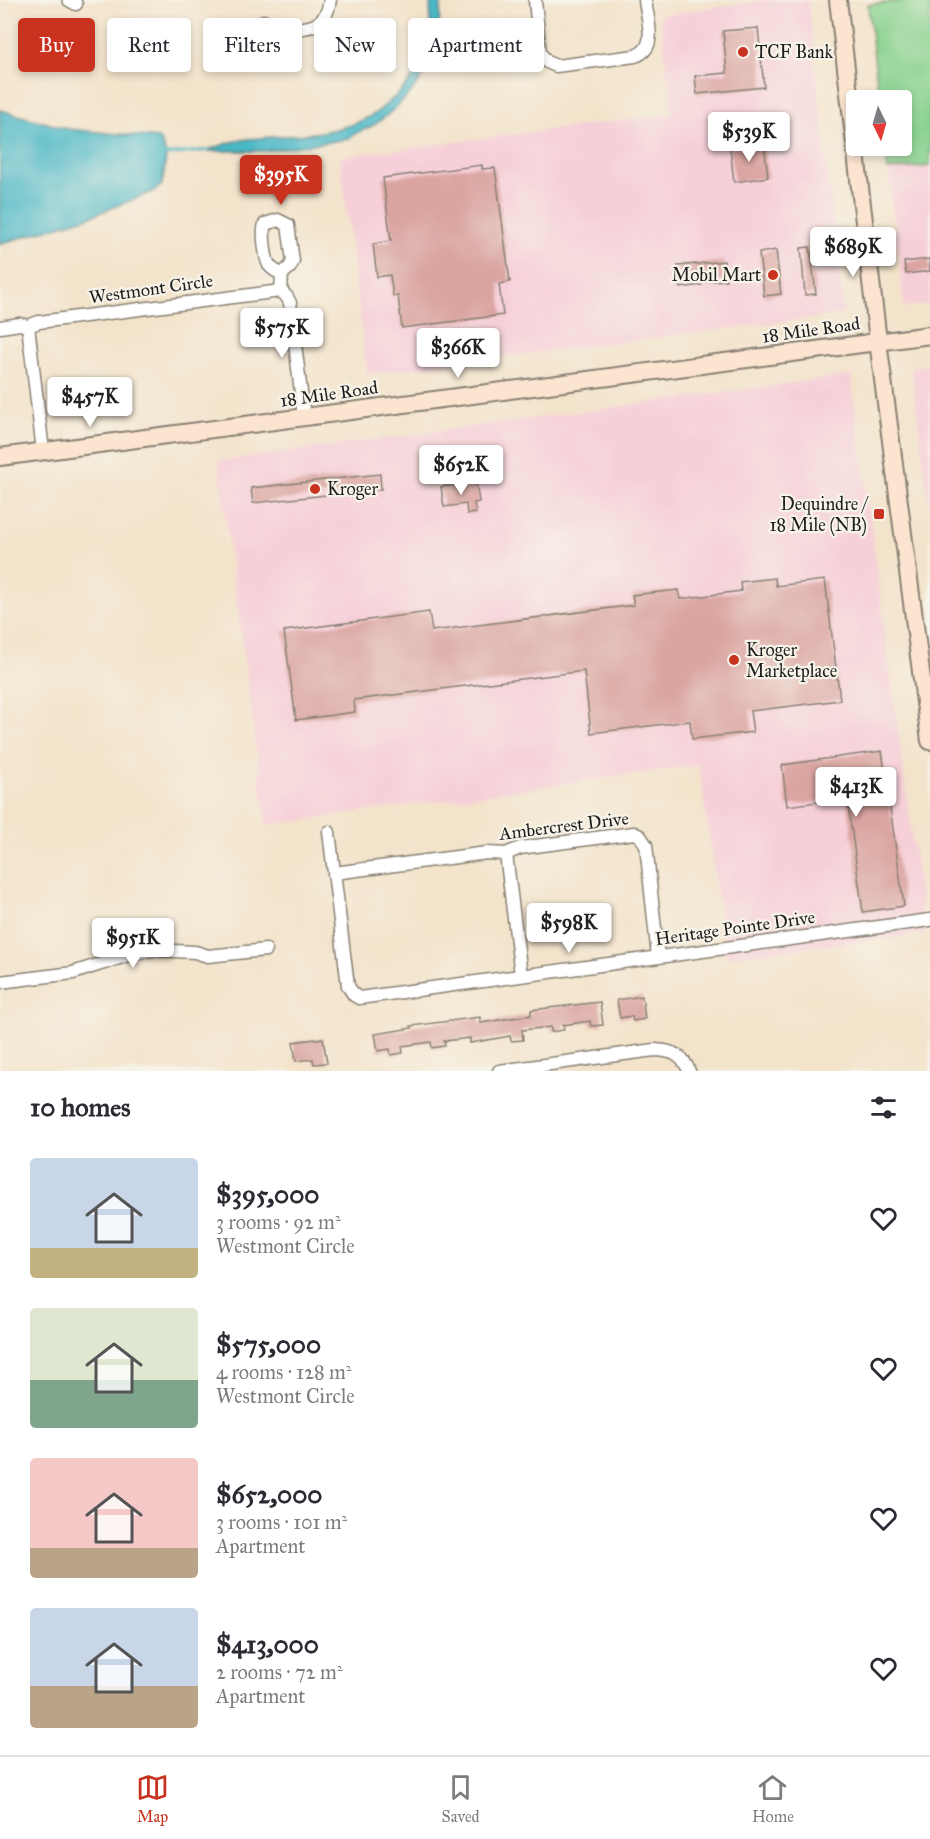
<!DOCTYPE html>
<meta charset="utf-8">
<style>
body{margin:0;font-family:"IM FELL Great Primer",serif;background:#f7f7f7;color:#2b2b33;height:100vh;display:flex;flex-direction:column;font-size:22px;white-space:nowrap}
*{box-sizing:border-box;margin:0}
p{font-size:20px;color:#7c7c81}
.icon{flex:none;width:33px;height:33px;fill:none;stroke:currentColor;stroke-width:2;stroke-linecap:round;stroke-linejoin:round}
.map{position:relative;height:1071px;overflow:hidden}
.sheet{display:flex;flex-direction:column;background:#fff;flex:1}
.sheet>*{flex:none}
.top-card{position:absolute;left:18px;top:18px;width:600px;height:54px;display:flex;gap:12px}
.needle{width:39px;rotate:175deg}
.controls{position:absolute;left:846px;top:90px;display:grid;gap:12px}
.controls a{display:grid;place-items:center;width:66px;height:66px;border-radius:6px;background:#fff;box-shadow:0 3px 9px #0003;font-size:30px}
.price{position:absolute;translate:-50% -51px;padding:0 14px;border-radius:6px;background:#fff;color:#222;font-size:20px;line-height:39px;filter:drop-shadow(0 2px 3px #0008)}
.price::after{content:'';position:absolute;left:50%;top:36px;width:18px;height:14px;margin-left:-9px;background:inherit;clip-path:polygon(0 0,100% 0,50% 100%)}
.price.selected{background:#c8321e;color:#fff}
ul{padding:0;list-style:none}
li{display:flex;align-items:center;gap:18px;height:150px;padding:0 30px}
li span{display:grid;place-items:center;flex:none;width:168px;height:120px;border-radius:6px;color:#555}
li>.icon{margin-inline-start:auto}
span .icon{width:72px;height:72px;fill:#fffc;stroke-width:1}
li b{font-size:26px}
h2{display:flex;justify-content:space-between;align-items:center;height:72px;padding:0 30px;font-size:26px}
.chip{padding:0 21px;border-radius:6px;background:#fff;box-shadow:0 3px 9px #0003;font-size:21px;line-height:54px}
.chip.selected{background:#c8321e;color:#fff}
.menu{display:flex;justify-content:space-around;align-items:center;height:84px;border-top:2px solid #e1e1e2;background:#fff;font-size:16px;color:#7c7c81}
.menu a{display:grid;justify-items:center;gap:3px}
.menu .selected{color:#c8321e}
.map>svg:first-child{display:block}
.built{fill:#f6cfd8}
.green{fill:#87d18e;stroke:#527655;stroke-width:1.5}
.water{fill:#4bb8c6;stroke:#346a71;stroke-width:1.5}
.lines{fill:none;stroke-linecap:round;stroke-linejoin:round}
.stream{stroke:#4bb8c6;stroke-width:3}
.building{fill:#daa4a1}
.minor-casing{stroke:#888073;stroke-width:15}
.secondary-casing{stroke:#888073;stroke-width:20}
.minor{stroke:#fff;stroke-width:12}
.secondary{stroke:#fce5d0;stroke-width:16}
.poi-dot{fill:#c8321e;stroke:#f7f3e8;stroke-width:2}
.labels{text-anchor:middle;stroke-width:4.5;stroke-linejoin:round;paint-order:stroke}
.poi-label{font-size:18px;fill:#1c1c1c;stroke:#f7f3e8;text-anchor:start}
.street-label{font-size:18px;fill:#1c1c1c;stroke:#f7f3e8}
</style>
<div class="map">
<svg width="930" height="1071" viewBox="0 0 930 1071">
<rect width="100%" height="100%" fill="#f7f3e8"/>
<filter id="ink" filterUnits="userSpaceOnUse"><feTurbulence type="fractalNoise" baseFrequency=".0167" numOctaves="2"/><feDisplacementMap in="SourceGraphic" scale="12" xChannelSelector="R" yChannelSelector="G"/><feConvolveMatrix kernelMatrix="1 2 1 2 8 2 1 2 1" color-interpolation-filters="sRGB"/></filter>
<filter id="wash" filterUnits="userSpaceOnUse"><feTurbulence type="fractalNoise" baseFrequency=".008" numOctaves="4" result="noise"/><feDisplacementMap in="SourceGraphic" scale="24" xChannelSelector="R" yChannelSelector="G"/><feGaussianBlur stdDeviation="1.35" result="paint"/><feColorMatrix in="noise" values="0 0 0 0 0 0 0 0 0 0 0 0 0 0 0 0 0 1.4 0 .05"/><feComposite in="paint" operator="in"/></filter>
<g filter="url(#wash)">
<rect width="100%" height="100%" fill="#f3e3ca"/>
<path class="built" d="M769 0H808L844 314 367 374 340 157 672 114 660 15Z
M930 166V304L904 307 888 170Z
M930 365V513L911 367Z
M851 375 925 934 726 957 699 765 266 825 218 461Z"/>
<path class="green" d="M909 0H930V166L888 170 885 146H902V100H879L868 5Z"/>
<path class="water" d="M430 0H441V4C437 63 424 87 377 123 369 130 354 131 349 139L266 151H205C217 147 229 142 241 140 280 135 331 137 367 118 379 112 389 102 399 93 425 69 432 34 430 0Z
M0 110 68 129 158 138C171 152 164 167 162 185L152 192 89 217 0 244Z"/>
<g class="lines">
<path class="stream" d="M166 155 209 150"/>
</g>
<g id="blocks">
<path class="building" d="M758 28 764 87 697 94 695 76 727 73 723 31Z
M764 143 768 177 734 182 730 148Z
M482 165V169L495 168 510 282 499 284 503 315 402 328 398 296H393L390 275 377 277 373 244 391 241 383 178Z
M810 247 816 294 805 295 801 248Z
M776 250 781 294 764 296 759 253Z
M929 259 930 271 906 274 904 262Z
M724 261 726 280 702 282V285L680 288 678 266Z
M380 474 381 489 253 503 251 488Z
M476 482 479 502 474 503 476 513 467 514 466 504 444 507 441 487Z
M775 578 776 586 825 580 840 700 750 711 753 732 692 739 690 721 591 733 584 671 354 700 355 712 296 720 284 631 429 612 432 631 634 605 632 595 678 590 680 599 741 591 740 582Z
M882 751 904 906 863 912 847 798 787 806 782 765Z
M642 996 645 1019 633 1021 632 1016 620 1018 617 1000Z
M600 1002 603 1025 591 1026 590 1021 563 1025 564 1030 551 1032V1027L522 1030 523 1040 511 1041 510 1036 470 1043V1038L444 1041 445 1046 432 1048 431 1042 402 1046 403 1053 391 1055 390 1049 378 1051 375 1034 412 1028 411 1026 480 1017V1023L531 1015V1010Z
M323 1038 327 1063 314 1064 313 1059 296 1061 293 1042Z"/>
</g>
</g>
<g filter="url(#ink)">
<use href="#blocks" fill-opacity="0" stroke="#888073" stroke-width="1.5"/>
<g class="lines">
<g class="minor-casing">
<path id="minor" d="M69 0 76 4
M535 0 540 53 547 62 556 66 635 56C659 48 647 20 645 0
M263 21C290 29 325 38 330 0
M281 291 282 274 290 267 293 261 288 225 278 220 265 224C262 231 265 258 269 265 272 269 277 272 282 274
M28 326 43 451
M0 327 20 324 28 326 39 322 281 291 287 297 290 303 304 417
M329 832 348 986 354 995 359 998 930 920
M506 854 521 975
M334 873 487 853 506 854 520 848 634 833 640 836 646 845 658 957
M0 982 73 973 125 956 153 950 195 952 208 956 266 950
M499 1071 654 1050C671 1050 683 1055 689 1071"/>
</g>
<g class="secondary-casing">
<path id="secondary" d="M838 0 878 341 930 741
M0 457 930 335"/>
</g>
<use href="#minor" class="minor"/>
<use href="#secondary" class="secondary"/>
</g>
</g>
<g class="poi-dot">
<circle cx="743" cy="52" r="6"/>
<circle cx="773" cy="275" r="6"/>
<circle cx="315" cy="489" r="6"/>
<rect x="873" y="508" width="12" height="12" rx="3"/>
<circle cx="734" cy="660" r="6"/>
</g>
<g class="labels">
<g class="poi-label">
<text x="755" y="58">TCF Bank</text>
<text x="761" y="281" text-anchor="end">Mobil Mart</text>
<text x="327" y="495">Kroger</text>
<text x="867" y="510" text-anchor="end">Dequindre /<tspan x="867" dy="21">18 Mile (NB)</tspan></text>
<text x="746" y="656">Kroger<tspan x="746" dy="21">Marketplace</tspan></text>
</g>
<g class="street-label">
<text transform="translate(151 289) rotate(-8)" y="6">Westmont Circle</text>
<text transform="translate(811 330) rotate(-8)" y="6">18 Mile Road</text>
<text transform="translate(329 394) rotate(-8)" y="6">18 Mile Road</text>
<text transform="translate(564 826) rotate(-7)" y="6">Ambercrest Drive</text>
<text transform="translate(735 928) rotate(-8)" y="6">Heritage Pointe Drive</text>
</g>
</g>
</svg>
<div class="controls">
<a><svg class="needle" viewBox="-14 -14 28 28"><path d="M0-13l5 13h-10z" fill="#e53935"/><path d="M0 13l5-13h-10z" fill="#7c7c81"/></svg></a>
</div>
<b class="price" style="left:749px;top:163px">$539K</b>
<b class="price selected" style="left:281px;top:206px">$395K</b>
<b class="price" style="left:853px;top:278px">$689K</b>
<b class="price" style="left:282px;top:359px">$575K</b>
<b class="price" style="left:458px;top:379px">$366K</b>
<b class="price" style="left:90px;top:428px">$457K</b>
<b class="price" style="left:461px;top:496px">$652K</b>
<b class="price" style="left:856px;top:818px">$413K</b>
<b class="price" style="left:569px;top:954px">$598K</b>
<b class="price" style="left:133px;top:969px">$951K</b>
<div class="top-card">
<a class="chip selected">Buy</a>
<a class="chip">Rent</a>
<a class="chip">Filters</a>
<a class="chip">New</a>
<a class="chip">Apartment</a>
</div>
</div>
<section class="sheet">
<h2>10 homes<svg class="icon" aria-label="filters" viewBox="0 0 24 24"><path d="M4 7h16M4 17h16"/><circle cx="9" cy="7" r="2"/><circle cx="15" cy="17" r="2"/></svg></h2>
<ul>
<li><span style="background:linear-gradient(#c9d6e8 75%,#c2b280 0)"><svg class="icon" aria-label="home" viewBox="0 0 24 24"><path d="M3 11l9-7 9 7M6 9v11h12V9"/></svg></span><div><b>$395,000</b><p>3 rooms · 92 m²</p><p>Westmont Circle</p></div><svg class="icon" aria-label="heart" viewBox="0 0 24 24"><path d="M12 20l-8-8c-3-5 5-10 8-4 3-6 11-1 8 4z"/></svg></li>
<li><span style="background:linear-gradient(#dfe7d0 60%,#7fa58c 0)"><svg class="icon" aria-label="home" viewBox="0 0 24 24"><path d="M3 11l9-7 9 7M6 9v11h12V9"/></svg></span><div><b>$575,000</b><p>4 rooms · 128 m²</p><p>Westmont Circle</p></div><svg class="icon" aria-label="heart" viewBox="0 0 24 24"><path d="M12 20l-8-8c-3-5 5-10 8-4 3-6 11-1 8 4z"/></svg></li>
<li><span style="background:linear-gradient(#f6c9c9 75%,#b9a48a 0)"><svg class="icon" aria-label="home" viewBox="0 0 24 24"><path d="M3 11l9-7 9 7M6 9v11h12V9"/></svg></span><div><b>$652,000</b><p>3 rooms · 101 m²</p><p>Apartment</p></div><svg class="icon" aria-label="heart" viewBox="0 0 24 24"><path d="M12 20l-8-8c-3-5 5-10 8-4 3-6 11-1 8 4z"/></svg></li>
<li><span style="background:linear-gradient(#c9d6e8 65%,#b9a48a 0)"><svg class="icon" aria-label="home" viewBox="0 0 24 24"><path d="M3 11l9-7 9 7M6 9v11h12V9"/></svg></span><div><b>$413,000</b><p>2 rooms · 72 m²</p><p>Apartment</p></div><svg class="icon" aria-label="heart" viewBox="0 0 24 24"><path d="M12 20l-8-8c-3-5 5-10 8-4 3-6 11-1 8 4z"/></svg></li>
</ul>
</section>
<nav class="menu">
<a class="selected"><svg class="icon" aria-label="map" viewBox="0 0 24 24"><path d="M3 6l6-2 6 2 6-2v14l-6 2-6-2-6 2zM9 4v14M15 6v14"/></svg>Map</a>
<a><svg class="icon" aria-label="saved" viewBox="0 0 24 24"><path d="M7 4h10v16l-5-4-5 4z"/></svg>Saved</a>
<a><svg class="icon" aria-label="home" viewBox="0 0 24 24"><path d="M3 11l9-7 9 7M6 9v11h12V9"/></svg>Home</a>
</nav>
